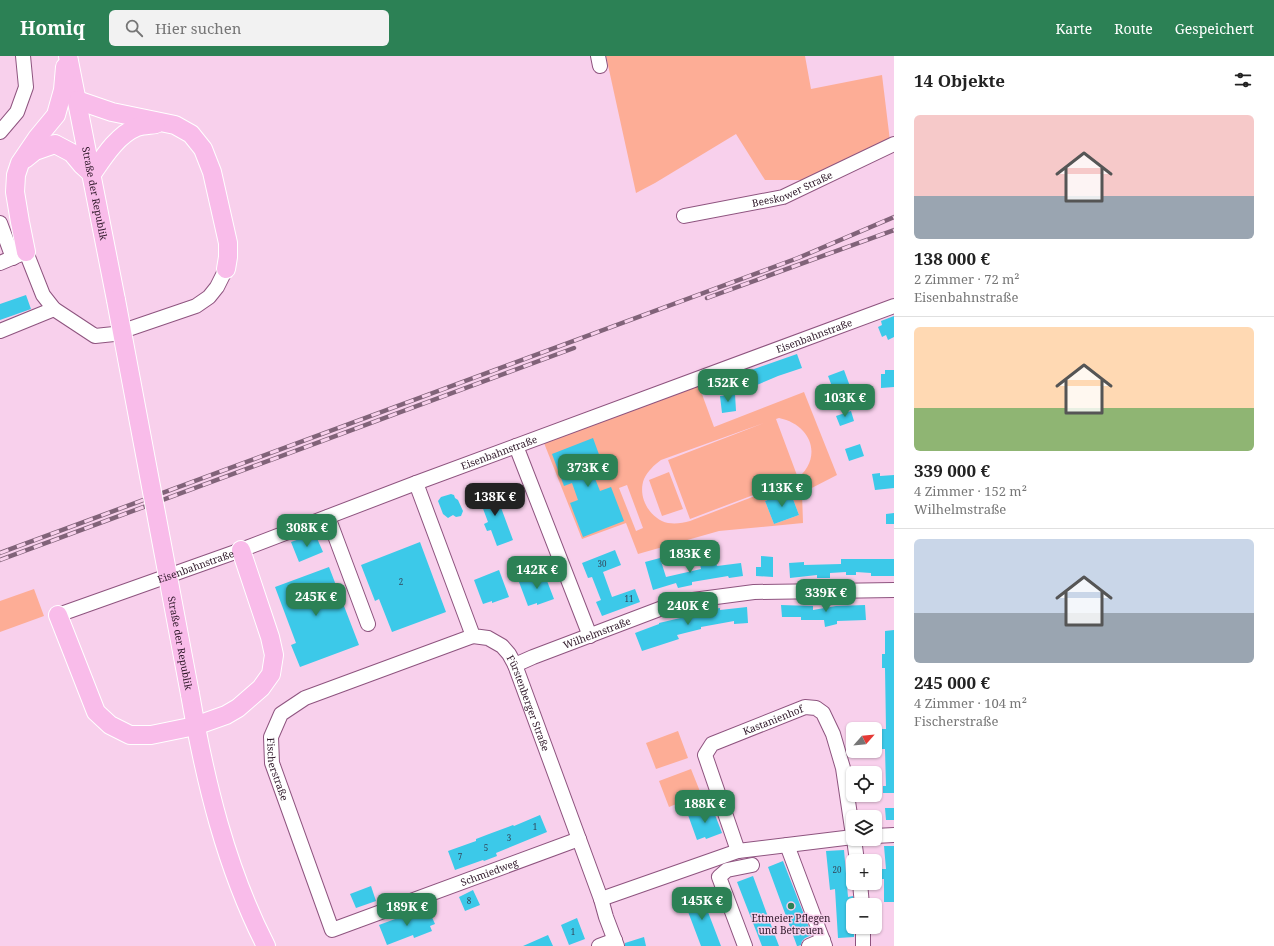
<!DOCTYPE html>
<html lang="de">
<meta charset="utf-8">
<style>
body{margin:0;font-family:"Noto Serif",serif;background:#f2f2f2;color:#222;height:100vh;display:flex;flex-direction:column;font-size:15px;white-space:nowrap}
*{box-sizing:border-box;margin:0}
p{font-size:13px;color:#767676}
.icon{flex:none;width:22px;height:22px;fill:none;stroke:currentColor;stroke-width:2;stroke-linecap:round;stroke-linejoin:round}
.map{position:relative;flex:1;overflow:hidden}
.panel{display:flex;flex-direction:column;background:#fff;width:380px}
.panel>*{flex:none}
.needle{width:26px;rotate:63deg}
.fabs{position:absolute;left:846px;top:666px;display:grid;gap:8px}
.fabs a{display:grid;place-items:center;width:36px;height:36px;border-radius:6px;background:#fff;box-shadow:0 1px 3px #0004;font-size:20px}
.price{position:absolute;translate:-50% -34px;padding:0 9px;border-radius:8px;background:#2c8155;color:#fff;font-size:13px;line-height:26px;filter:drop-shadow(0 1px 2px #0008)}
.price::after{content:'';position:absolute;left:50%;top:24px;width:12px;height:9px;margin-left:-6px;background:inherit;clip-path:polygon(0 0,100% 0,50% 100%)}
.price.selected{background:#222;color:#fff}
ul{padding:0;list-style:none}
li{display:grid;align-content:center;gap:8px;height:212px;padding:0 20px}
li+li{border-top:1px solid #e0e0e0}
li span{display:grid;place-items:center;height:124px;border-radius:6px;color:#555}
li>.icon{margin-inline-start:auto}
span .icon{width:72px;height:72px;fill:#fffc;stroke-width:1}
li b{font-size:17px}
h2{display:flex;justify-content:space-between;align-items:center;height:48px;padding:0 20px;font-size:17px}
header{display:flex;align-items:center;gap:24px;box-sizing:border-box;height:56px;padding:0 20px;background:#2c8155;color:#fff}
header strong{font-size:19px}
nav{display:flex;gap:22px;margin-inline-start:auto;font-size:14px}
.search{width:280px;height:36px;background:#f2f2f2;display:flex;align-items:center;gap:10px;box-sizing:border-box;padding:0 14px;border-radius:6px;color:#767676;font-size:15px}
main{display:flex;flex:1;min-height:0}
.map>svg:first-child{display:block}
.green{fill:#fdad96;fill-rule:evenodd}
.building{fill:#3cc9e9}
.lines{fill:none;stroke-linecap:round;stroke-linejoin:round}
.minor-casing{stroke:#8e547f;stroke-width:16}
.major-casing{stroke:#fff;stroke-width:20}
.minor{stroke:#fff;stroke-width:14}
.major{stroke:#f9bcea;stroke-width:18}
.rail-casing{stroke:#816379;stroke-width:4.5}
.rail{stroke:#f8d0ec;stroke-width:3;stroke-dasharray:9;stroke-linecap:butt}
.major-bridge-casing{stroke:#fff;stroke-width:20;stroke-linecap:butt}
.major-bridge{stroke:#f9bcea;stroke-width:18}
.poi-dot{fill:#2c8155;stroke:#f8d0ec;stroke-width:1.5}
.labels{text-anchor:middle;stroke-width:3;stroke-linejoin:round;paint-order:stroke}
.number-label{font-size:8px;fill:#324458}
.street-label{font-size:10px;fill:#2e1728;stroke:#f8d0ec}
.poi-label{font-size:10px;fill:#2e1728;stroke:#f8d0ec}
</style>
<header>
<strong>Homiq</strong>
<div class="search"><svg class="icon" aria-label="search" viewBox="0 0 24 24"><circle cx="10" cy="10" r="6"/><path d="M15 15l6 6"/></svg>Hier suchen</div>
<nav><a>Karte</a><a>Route</a><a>Gespeichert</a></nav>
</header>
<main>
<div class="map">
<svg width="894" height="890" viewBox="0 0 894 890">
<rect width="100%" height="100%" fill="#f8d0ec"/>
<path class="green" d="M606 0H805L811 33 882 19 890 85 810 124H765L736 78 655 127 636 137Z
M699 330 714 371 804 336 837 419 802 437 803 467 719 475 638 498 626 467 582 483 544 387ZM779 362C813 369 824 404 794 425L690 465C683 467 676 468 668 467 650 463 637 441 644 423 648 415 654 409 661 404L764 367 668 404 690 463 798 422 776 363ZM627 429 643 472 636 475 619 432ZM790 435 799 459 774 468 765 445Z
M669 416 683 453 662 460 649 424Z
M34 533 44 560 0 576V545Z
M678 675 688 702 656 713 646 687Z
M691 713 701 738 669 751 659 725Z"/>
<path class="building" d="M26 239 31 253 0 264V248Z
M894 260V281L888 284 886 279 882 281 878 271 882 269 881 265Z
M797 298 802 312 778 320 745 334 740 318Z
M844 314 851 333 835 338 828 320Z
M885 314H894V331L881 332V318H885Z
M735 338 736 355 722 357 720 340Z
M851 355 854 365 840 370 836 360Z
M593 382 605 415 594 420 600 435 611 431 624 465 583 481 570 447 578 444 572 427 564 430 552 398Z
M860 388 864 400 849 405 845 393Z
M880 417V420L894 419V432L875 434 872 418Z
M493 430 513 484 497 490 491 474 487 475 484 468 488 466 479 442 483 440 481 434Z
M790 435 799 459 774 468 765 445Z
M451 438 454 439 455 442 458 444 463 455 461 460 456 461 453 459 448 462 443 458 438 445 441 441Z
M894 457V468H886V458Z
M308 480 309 483 316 480 323 496 299 506 291 486Z
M420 486 446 556 392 576 379 543 375 545 361 509Z
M615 494 621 509 603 516 612 541 635 533 640 546 602 560 596 546 601 544 592 521 588 522 582 507Z
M761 500 773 501V521L756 520V511H761Z
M660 502 666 521 701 513 700 508 716 506 717 510 741 507 743 520 729 522 728 520 692 526V529L678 532 676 527 653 534 645 506Z
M841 503H894V520H871V517L856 516V519H846V516L830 517V522H817V519L790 522 789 507 804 506V509L841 508Z
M329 511 359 589 300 611 291 589 296 587 275 531Z
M499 514 509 541 492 547V545L483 548 474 524Z
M544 517 554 543 537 549V547L528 550 519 526Z
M781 549 813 550V554L836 550 865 549 866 564 837 565V568L825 571 824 564H801V561H782Z
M747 551 748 567 734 568V565L701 571V573L677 579 679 583 642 595 635 577 659 568V567L706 556V554L720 552V554Z
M894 574V737H883V730H886L885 693H878V673H886L885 612H882V598H885V575Z
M712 751 722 777 706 783 705 781 697 784 688 759 703 753 704 754Z
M885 752H894V764H886Z
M540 759 547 776 496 797 497 800 484 805 483 804 455 814 448 795 476 785V783L489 778 513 769 514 770Z
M884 790H894V846H884V823H880V813H886Z
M844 794 848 841 853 840V871H854V881L838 882 835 833 830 834 826 795Z
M783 805 812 879 805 882 802 885 801 889 798 890H797L768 811Z
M753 820 774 877 779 890H762L737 826Z
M371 830 376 845 356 852 350 838Z
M473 834 480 849 465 855 459 841Z
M700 837 708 856 721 890H701L687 853 684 844Z
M422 853 425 861 431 859 435 868 430 870 432 875 414 882 413 879 387 889 379 869Z
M577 862 585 883 569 889 561 869Z
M548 879 553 890H523Z
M644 881 646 890H625V887Z"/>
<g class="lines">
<g class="minor-casing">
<g id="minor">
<path d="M598 0 600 10"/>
<path d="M0 76 17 56 26 31 23 0"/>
<path id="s1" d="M684 160 783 141 894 88"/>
<path d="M0 167 13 202"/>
<path d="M0 207 26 196 43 239 54 253 95 280 114 278 196 250 209 241 217 231 226 213"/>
<path d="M0 275 54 253"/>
<path d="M516 390 590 580"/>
<path id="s2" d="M416 427 473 580 488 582 502 590 509 598 515 609 601 843 606 861 617 890"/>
<path d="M328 461 368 568"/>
<path id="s3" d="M58 559 241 494 416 427 894 250"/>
<path id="s4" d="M473 580 305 642 281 658 271 681 272 707 332 874 579 783"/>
<path id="s5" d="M515 609 533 601 678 546 754 536 894 534"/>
<path d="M875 780 894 779"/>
<path d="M854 783 857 805"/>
<path d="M787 789 825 890"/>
<path id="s6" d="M738 795 705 699 712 688 805 651 816 652 823 657 833 678 843 712 853 779"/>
<path d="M860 827 862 849"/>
<path d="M601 843 738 795 853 781"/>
<path d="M863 871V890"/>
<path d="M599 890 615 884"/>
<path d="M745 890 719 821 727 814 752 809"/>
<path d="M809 890 823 884"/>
</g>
</g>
<g class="major-casing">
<g id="major">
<path id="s7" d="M68 0 116 244"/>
<path d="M77 44 112 56 175 69 191 78 203 93 212 116 228 187V201L226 213"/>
<path d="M25 103 35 95 55 88 72 97 82 109 92 118"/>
<path d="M92 118C103 102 117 79 137 71 143 69 150 69 156 68"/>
<path d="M26 196 20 166 15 136 16 119 20 107 37 82 56 59 63 34 65 11"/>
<path d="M58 559 96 656 110 669 130 679H151L195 670 226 659 238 652 261 632 271 618 274 599 270 581 241 494"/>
<path d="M190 638C205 725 226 812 266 890"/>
</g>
</g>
<use href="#minor" class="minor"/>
<use href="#major" class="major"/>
<g class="rail-casing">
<path id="rail" d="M707 242 894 174
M0 497 798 202 894 161
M0 504 574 292"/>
</g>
<use href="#rail" class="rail"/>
<g class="major-bridge-casing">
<g id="major-bridge">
<path id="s8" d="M116 244 190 638"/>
</g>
</g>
<use href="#major-bridge" class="major-bridge"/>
</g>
<circle class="poi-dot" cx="791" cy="850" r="4"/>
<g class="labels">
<g class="number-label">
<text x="602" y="511">30</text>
<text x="401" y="529">2</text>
<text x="629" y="546">11</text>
<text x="535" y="774">1</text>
<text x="509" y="785">3</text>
<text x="486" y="795">5</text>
<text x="460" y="804">7</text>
<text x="837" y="817">20</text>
<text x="469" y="848">8</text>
<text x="573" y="879">1</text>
</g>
<g class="street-label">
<text dy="4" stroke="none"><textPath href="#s1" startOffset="112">Beeskower Straße</textPath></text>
<text dy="4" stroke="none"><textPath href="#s7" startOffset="140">Straße der Republik</textPath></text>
<text dy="4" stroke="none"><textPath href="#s3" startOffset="806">Eisenbahnstraße</textPath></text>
<text dy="4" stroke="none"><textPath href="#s3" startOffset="470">Eisenbahnstraße</textPath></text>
<text dy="4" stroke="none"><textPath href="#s3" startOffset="146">Eisenbahnstraße</textPath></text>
<text dy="4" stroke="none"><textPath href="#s5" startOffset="88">Wilhelmstraße</textPath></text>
<text dy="4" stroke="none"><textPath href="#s8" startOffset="349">Straße der Republik</textPath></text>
<text dy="4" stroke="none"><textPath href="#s2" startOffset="258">Fürstenberger Straße</textPath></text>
<text dy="4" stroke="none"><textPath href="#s6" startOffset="180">Kastanienhof</textPath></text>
<text dy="4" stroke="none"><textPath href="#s4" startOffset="266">Fischerstraße</textPath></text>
<text dy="4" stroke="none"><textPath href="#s4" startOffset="604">Schmiedweg</textPath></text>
</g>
<g class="poi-label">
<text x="791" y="866">Ettmeier Pflegen<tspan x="791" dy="12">und Betreuen</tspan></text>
</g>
</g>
</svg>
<div class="fabs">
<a><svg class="needle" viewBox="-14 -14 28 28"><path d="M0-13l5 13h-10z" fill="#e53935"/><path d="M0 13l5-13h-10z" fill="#767676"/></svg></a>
<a><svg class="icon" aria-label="locate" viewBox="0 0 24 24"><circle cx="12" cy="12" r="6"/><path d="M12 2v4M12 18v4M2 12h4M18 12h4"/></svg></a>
<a><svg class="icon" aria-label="layers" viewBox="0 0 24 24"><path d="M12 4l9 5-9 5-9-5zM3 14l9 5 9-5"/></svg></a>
<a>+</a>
<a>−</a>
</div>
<b class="price" style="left:728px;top:347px">152K €</b>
<b class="price" style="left:845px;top:362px">103K €</b>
<b class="price" style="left:588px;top:432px">373K €</b>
<b class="price" style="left:782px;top:452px">113K €</b>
<b class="price selected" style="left:495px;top:461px">138K €</b>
<b class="price" style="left:307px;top:492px">308K €</b>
<b class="price" style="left:690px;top:518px">183K €</b>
<b class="price" style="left:537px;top:534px">142K €</b>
<b class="price" style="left:826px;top:557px">339K €</b>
<b class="price" style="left:316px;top:561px">245K €</b>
<b class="price" style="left:688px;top:570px">240K €</b>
<b class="price" style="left:705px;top:768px">188K €</b>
<b class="price" style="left:702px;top:865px">145K €</b>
<b class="price" style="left:407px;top:871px">189K €</b>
</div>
<section class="panel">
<h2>14 Objekte<svg class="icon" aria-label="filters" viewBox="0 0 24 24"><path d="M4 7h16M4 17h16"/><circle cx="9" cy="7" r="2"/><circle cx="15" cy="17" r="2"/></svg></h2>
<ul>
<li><span style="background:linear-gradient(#f6c9c9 65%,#9aa5b1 0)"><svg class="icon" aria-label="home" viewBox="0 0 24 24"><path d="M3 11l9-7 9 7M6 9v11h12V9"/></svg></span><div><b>138 000 €</b><p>2 Zimmer · 72 m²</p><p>Eisenbahnstraße</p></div></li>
<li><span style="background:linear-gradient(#ffd9b3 65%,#8fb573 0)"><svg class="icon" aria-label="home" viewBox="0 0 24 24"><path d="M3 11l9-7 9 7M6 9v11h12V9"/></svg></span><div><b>339 000 €</b><p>4 Zimmer · 152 m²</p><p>Wilhelmstraße</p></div></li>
<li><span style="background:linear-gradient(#c9d6e8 60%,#9aa5b1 0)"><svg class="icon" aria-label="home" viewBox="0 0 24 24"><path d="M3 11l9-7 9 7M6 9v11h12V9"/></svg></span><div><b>245 000 €</b><p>4 Zimmer · 104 m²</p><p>Fischerstraße</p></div></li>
</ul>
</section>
</main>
